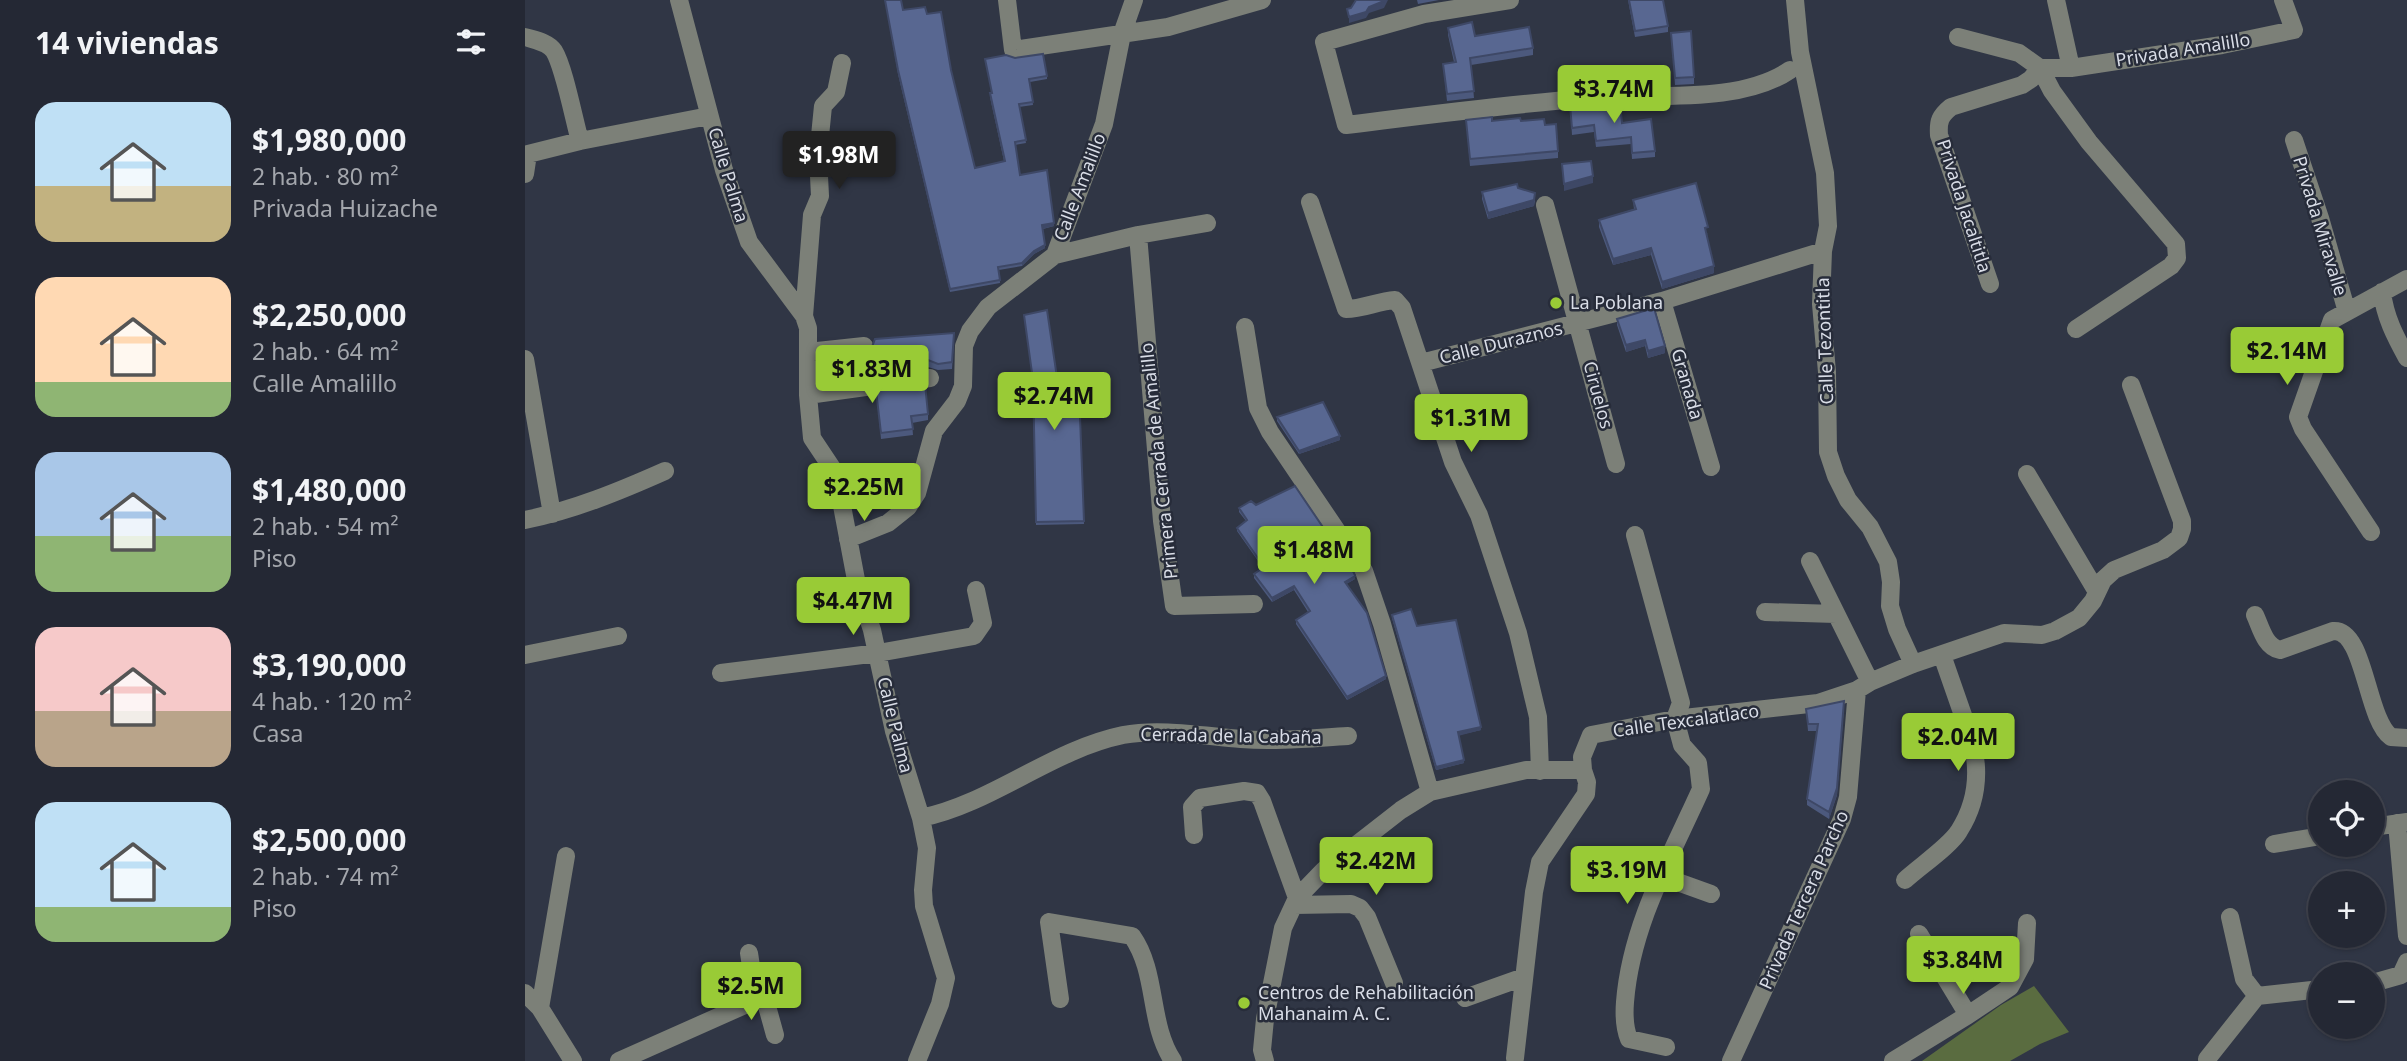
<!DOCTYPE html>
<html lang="es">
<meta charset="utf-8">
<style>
body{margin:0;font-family:"Noto Sans",sans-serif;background:#2c303c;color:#f1f3f6;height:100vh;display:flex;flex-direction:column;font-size:26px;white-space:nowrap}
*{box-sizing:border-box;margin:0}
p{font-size:23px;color:#a3a6ac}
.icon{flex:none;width:38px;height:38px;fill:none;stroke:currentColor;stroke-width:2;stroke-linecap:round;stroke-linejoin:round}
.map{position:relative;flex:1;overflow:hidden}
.details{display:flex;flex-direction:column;background:#242834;width:525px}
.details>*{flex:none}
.buttons{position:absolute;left:1783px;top:780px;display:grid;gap:14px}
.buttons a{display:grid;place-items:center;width:77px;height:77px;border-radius:50%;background:#242834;box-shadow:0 2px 5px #0004,0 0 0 2px #41444f;font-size:35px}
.price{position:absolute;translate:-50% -60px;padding:0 16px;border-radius:7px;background:#99cb36;color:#111;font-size:23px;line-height:46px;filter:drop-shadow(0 2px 4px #0008)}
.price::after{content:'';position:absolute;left:50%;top:42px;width:21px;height:16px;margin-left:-10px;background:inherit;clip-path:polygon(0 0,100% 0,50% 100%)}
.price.selected{background:#222;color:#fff}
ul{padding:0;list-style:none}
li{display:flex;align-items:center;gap:21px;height:175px;padding:0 35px}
li span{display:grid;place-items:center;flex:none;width:196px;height:140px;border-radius:21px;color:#555}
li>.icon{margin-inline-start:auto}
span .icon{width:84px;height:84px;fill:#fffc;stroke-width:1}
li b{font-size:30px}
h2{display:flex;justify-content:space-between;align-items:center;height:84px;padding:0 35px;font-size:30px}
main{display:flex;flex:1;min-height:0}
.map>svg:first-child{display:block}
.forest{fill:#5a6c40}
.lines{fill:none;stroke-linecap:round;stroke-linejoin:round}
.minor{stroke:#7c8078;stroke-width:18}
.wall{fill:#4c597d}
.shaded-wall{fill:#3e4866}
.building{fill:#586791;stroke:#3e4866;stroke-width:2}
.poi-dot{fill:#99cb36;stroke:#272c3a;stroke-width:2.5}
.labels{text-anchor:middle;stroke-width:5;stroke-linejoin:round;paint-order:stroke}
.street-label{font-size:18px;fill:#d9dde7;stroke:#272c3a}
.poi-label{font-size:18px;fill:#d9dde7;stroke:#272c3a;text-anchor:start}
</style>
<main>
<section class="details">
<h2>14 viviendas<svg class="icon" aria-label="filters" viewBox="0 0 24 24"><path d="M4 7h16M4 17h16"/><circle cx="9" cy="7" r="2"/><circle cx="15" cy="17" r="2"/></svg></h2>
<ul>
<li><span style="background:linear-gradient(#bfe0f5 60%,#c2b280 0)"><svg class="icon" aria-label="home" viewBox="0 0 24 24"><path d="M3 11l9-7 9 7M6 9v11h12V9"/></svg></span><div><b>$1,980,000</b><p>2 hab. · 80 m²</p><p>Privada Huizache</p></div></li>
<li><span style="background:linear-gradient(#ffd9b3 75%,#8fb573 0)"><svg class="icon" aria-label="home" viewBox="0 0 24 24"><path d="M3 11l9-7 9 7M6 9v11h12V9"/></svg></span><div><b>$2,250,000</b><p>2 hab. · 64 m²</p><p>Calle Amalillo</p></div></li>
<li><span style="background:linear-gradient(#a9c7e8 60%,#8fb573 0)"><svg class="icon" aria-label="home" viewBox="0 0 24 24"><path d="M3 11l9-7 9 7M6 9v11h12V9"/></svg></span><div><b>$1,480,000</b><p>2 hab. · 54 m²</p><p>Piso</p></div></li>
<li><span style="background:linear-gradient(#f6c9c9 60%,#b9a48a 0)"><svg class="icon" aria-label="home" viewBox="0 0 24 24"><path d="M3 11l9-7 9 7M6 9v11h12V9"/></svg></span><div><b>$3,190,000</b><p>4 hab. · 120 m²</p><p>Casa</p></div></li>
<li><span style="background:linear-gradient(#bfe0f5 75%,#8fb573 0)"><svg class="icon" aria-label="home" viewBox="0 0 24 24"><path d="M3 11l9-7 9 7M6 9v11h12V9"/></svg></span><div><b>$2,500,000</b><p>2 hab. · 74 m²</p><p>Piso</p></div></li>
</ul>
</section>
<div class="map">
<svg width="1882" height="1061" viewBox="0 0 1882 1061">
<rect width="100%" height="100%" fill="#303645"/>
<path class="forest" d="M1509 986 1544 1032 1515 1044 1485 1061H1397L1476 1005Z"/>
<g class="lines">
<path class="minor" d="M154 0 199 170 224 242 279 316 283 328V395L287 438 311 474 332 585 347 630 369 731 396 818 402 848 398 890 399 906 421 978 415 1004 392 1061
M482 0 488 50 643 27 737 0
M985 0 899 14 799 42 821 125C902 115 984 104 1066 98 1126 93 1214 105 1265 70
M1270 0 1275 52 1300 173 1303 226 1298 251 1296 304 1302 372 1303 452 1311 476 1323 500 1345 527 1363 562 1366 582 1365 606 1372 629 1388 664
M1531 0 1546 68
M0 37C10 40 23 42 29 51 39 67 49 120 55 141
M1433 37 1494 53 1515 68 1527 91 1564 142 1651 244 1652 258 1646 266 1551 329
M1515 68H1546L1697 45 1769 30 1758 0
M1769 140 1795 218 1822 312
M0 174 3 154 55 141 184 116
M785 202 821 309C838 309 853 301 870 300L877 308 928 462 954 515 993 633 1013 717 1015 771
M1020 205 1091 464
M613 235 637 521 649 606 729 604
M530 255 613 235 682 223
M1465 284 1414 135C1413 121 1415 116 1426 107L1497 85 1506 79 1515 68
M1857 292C1860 317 1870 336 1882 358
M1137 301 1186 467
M279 316 287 215 295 196 293 156 298 106 311 92 317 63
M720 327 733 408 745 432 839 571 857 624 905 792
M283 352 339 346
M0 359 27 514
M896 363 1137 301 1298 251
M283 395 405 378
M1502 474 1572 592
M0 520C49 510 95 491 140 471
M1846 532 1778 429 1773 417 1807 320 1882 279
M1110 535 1156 703 1150 719 1157 745 1173 763 1176 789C1145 858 1106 925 1100 1002 1099 1015 1099 1027 1104 1039L1141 1047
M323 539 363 523 383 507 392 493 409 431 432 401 438 386 439 346 445 331 463 307 530 255 579 124 597 34 609 0
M1285 561 1345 682
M1240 612 1311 614
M1730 615C1736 628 1740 647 1755 650L1808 631C1840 628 1841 719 1866 737L1882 738
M0 655 93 636
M196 673 353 653 449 636 458 623 451 590
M396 818C468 803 526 750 598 735 636 728 678 736 716 739 751 742 788 738 823 736
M1872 823 1882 936
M1848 827 1882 822
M669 835 667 807 675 798 719 791 732 793 737 801 772 898
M1749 844 1796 836
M1136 876 1186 894
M1380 880C1394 867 1425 846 1434 831 1452 803 1455 773 1447 741L1417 655
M769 905 826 904 835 908 842 917 869 983
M1705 917 1719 979 1732 996 1796 989
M1394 934 1443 1015
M224 953 231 1000
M1848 983 1876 975 1882 962
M0 993 15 1008 48 1061
M940 998 999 977
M535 999 524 922 607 936C633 973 623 1023 648 1061
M15 1008 41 856
M990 1058 1009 892 1015 862 1061 794 1062 782 1058 770
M1682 1059 1732 996
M94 1061 231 1000 240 999 250 1035
M740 1061 737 1050 740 1019 758 928 772 898 799 870 876 810 905 792 1001 770H1058L1057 757 1066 735 1150 719 1293 703 1332 690 1345 682 1388 664 1479 633 1517 635 1530 631 1554 618 1568 601 1578 580 1589 570 1638 550 1654 538 1657 529V521L1606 385
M1206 1061 1317 819 1323 797 1332 690
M1368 1061 1443 1015 1485 987 1500 959 1502 923"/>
</g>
<path class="wall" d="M360 0 378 10 402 14 426 70 450 168 479 161 465 97V93H467L460 59 522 76V79L505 82 508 105 494 107 501 143 490 145 495 175 529 226 518 229 520 248 509 254 497 266 474 270 475 283 425 292 373 74Z
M892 0H914L893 4Z
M1103 0H1138L1143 26V32L1110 37Z
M923 28 950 36 1008 48V55L946 65 949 98 922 101 918 64 929 62 923 35Z
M1146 33 1169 77V84L1150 85Z
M1045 105 1097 123 1130 151V157L1107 159 1106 144 1071 147 1069 132 1047 135Z
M941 120 996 121 1020 125 1033 151V158L945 166Z
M993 188 1010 200 1009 206 963 219 957 199V192Z
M1108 200 1183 234H1182L1189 273 1137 289 1126 255 1088 265 1074 227V220L1109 209Z
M1092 319 1140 353 1123 358 1120 346 1101 352 1092 325Z
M429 340 427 369 413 370 403 367 348 374 347 347Z
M508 384 534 391H554L559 524 511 525Z
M351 390 403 414V420L387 423 388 435 356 439Z
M752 417 815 440 774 454 752 421Z
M714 508 830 579 821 584 861 679 822 700 771 624V620L783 612 769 590 747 602 729 578V574L738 568 712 531V528L721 521 714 512Z
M867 615 892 626 956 730 934 735 939 763 911 770 867 618Z
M1319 707 1312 795 1304 819 1282 805V799L1292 731H1283L1281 709Z"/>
<path class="shaded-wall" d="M859 0H863L859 8 844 13 841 18 824 23V17Z
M1068 176V183L1039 191V184Z
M1010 193 1009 206 963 219V213Z
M529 223V226L517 229V225Z
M520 245V248L509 254 497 266V263L509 251Z
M1126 248V255L1088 265V259Z
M1189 266V273L1137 289V282Z
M1120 340V346L1101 352V345Z
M1140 346V353L1123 358V351Z
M815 436V440L774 454V451Z
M830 576V579L820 585V582Z
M769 586V590L747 602V598Z
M861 676V679L822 700V697Z
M1319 701 1312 795 1304 819V812Z
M956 727V730L933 736V732Z
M939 760V763L911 770V767Z"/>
<path class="building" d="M360 0H376L378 10 400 7 402 14 416 12 426 70 450 168 480 161 465 93H467L460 59 481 55 490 58 518 54 522 76 504 79 508 102 494 104 501 140 490 142 495 175 522 170 529 223 517 225 520 245 509 251 497 263 473 267 475 280 425 289 373 70Z
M831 0H859V1L844 7 841 12 824 17 822 9 826 8Z
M1104 0H1138L1143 26 1110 31Z
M947 22 950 36 1004 27 1008 48 945 58 949 91 922 94 918 64 931 62 923 28Z
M1166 31 1169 77 1150 78 1146 33Z
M1095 103 1097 123 1126 119 1130 151 1107 153 1106 137 1071 141 1069 125 1047 128 1045 105Z
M967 117V121L995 118 996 121 1019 119 1020 125 1031 124 1033 151 945 159 941 120Z
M1066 161 1068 176 1039 184 1037 164Z
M1171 183 1183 227 1180 228 1189 266 1137 282 1126 248 1088 259 1074 220 1111 209 1108 200Z
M992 184 993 188 1010 193 1009 200 963 213 957 192Z
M1129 308 1140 346 1123 351 1120 340 1101 345 1092 319Z
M522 310 534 391H554L559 521 511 522 508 380 499 315Z
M429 333 427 362 413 364 403 360 348 368 347 347 350 339Z
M400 384 403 414 386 416 388 429 356 433 351 390Z
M798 402 815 436 774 451 752 417Z
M770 486 829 573 830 576 820 582 842 613 861 676 822 697 771 620 785 611 769 586 747 598 729 574 739 567 712 528 722 520 714 508 726 501 731 505Z
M886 609 892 626 931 620 956 727 933 732 939 760 911 767 867 615Z
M1319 701 1312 788 1304 812 1282 799 1293 724H1283L1281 709Z"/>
<g class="poi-dot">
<circle cx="1031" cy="303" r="7"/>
<circle cx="719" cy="1003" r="7"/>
</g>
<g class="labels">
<g class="street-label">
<text transform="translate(1658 50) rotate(-9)" y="6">Privada Amalillo</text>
<text transform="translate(203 175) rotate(73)" y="6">Calle Palma</text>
<text transform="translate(555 187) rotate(-69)" y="6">Calle Amalillo</text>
<text transform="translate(1439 206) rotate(72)" y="6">Privada Jacaltitla</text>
<text transform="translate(1795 226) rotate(73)" y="6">Privada Miravalle</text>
<text transform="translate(1300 341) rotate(-92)" y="6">Calle Tezontitla</text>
<text transform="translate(976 343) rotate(-14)" y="6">Calle Duraznos</text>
<text transform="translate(1162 384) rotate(74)" y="6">Granada</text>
<text transform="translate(1073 395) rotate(75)" y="6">Ciruelos</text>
<text transform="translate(634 461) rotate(-96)" y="6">Primera Cerrada de Amalillo</text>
<text transform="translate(1161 721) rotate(-8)" y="6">Calle Texcalatlaco</text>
<text transform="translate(370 725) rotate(76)" y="6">Calle Palma</text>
<text transform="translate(706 736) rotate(1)" y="6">Cerrada de la Cabaña</text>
<text transform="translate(1279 900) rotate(-66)" y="6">Privada Tercera Parcho</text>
</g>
<g class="poi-label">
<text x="1045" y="309">La Poblana</text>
<text x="733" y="999">Centros de Rehabilitación<tspan x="733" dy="21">Mahanaim A. C.</tspan></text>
</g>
</g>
</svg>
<div class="buttons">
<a><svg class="icon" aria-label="locate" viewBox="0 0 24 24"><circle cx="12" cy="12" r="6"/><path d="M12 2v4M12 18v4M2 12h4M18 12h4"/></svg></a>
<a>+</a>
<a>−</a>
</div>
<b class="price" style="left:1089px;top:125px">$3.74M</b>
<b class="price selected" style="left:314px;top:191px">$1.98M</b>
<b class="price" style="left:1762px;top:387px">$2.14M</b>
<b class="price" style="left:347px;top:405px">$1.83M</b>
<b class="price" style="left:529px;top:432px">$2.74M</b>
<b class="price" style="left:946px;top:454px">$1.31M</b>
<b class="price" style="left:339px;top:523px">$2.25M</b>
<b class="price" style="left:789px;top:586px">$1.48M</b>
<b class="price" style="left:328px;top:637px">$4.47M</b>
<b class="price" style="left:1433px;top:773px">$2.04M</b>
<b class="price" style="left:851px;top:897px">$2.42M</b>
<b class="price" style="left:1102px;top:906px">$3.19M</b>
<b class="price" style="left:1438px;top:996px">$3.84M</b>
<b class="price" style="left:226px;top:1022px">$2.5M</b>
</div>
</main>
